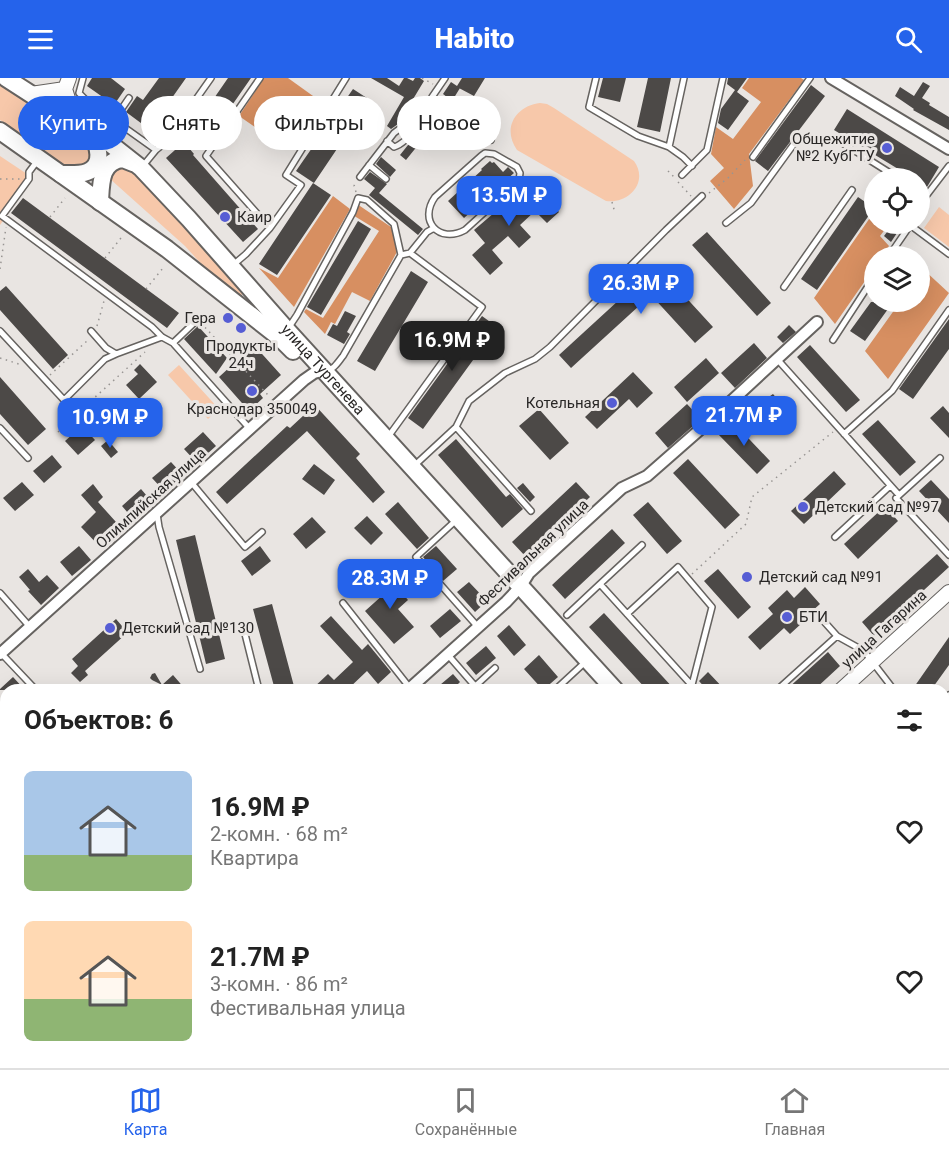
<!DOCTYPE html>
<html lang="ru">
<meta charset="utf-8">
<style>
body{margin:0;font-family:Roboto,sans-serif;background:#f6f6f6;color:#222;height:100vh;display:flex;flex-direction:column;font-size:22px;white-space:nowrap}
*{box-sizing:border-box;margin:0}
p{font-size:20px;color:#767676}
.icon{flex:none;width:33px;height:33px;fill:none;stroke:currentColor;stroke-width:2;stroke-linecap:round;stroke-linejoin:round}
.map{position:relative;flex:1;overflow:hidden}
.details{position:absolute;left:0px;top:606px;width:950px;height:384px;display:flex;flex-direction:column;background:#fff;border-radius:18px 18px 0 0;box-shadow:0 6px 24px #0002}
.details>*{flex:none}
.top-card{position:absolute;left:18px;top:18px;width:600px;height:54px;display:flex;gap:12px}
.controls{position:absolute;left:864px;top:90px;display:grid;gap:12px}
.controls a{display:grid;place-items:center;width:66px;height:66px;border-radius:50%;background:#fff;box-shadow:0 6px 24px #0002;font-size:30px}
.price{position:absolute;translate:-50% -51px;padding:0 14px;border-radius:12px;background:#2563eb;color:#fff;font-size:20px;line-height:39px;filter:drop-shadow(0 2px 3px #0008)}
.price::after{content:'';position:absolute;left:50%;top:36px;width:18px;height:14px;margin-left:-9px;background:inherit;clip-path:polygon(0 0,100% 0,50% 100%)}
.price.current{background:#222;color:#fff}
ul{padding:0;list-style:none}
li{display:flex;align-items:center;gap:18px;height:150px;padding:0 24px}
li span{display:grid;place-items:center;flex:none;width:168px;height:120px;border-radius:9px;color:#555}
li>.icon{margin-inline-start:auto}
span .icon{width:72px;height:72px;fill:#fffc;stroke-width:1}
li b{font-size:26px}
h2{display:flex;justify-content:space-between;align-items:center;height:72px;padding:0 24px;font-size:26px}
.pill{padding:0 21px;border-radius:27px;background:#fff;box-shadow:0 6px 24px #0002;font-size:21px;line-height:54px}
.pill.current{background:#2563eb;color:#fff}
header{display:flex;justify-content:space-between;align-items:center;height:78px;padding:0 24px;background:#2563eb;color:#fff;font-size:27px;font-weight:800}
.tab-bar{display:flex;justify-content:space-around;align-items:center;height:84px;border-top:2px solid #e0e0e0;background:#fff;font-size:16px;color:#767676}
.tab-bar a{display:grid;justify-items:center;gap:3px}
.tab-bar .current{color:#2563eb}
.map>svg:first-child{display:block}
.green{fill:#f7c8aa}
.forest{fill:#d78f61}
.building{fill:#4c4947}
.lines{fill:none;stroke-linecap:round;stroke-linejoin:round}
.lane-casing{stroke:#666360;stroke-width:8}
.street-casing{stroke:#666360;stroke-width:14}
.secondary-casing{stroke:#666360;stroke-width:16}
.primary-casing{stroke:#666360;stroke-width:20}
.highway-casing{stroke:#666360;stroke-width:21}
.path{stroke:#989593;stroke-width:1.5;stroke-dasharray:1.5 4.5;stroke-linecap:butt}
.lane{stroke:#fff;stroke-width:5}
.street{stroke:#fff;stroke-width:10}
.secondary{stroke:#fff;stroke-width:14}
.primary{stroke:#fff;stroke-width:16}
.highway{stroke:#fff;stroke-width:18}
.poi-dot{fill:#565dd4;stroke:#e9e5e2;stroke-width:2}
.labels{text-anchor:middle;stroke-width:6;stroke-linejoin:round;paint-order:stroke}
.poi-label{font-size:15px;fill:#292726;stroke:#e9e5e2;text-anchor:start}
.street-label{font-size:15px;fill:#292726;stroke:#e9e5e2}
</style>
<header><svg class="icon" aria-label="menu" viewBox="0 0 24 24"><path d="M4 6h16M4 12h16M4 18h16"/></svg>Habito<svg class="icon" aria-label="search" viewBox="0 0 24 24"><circle cx="10" cy="10" r="6"/><path d="M15 15l6 6"/></svg></header>
<div class="map">
<svg width="949" height="990" viewBox="0 0 949 990">
<rect width="100%" height="100%" fill="#e9e5e2"/>
<path class="green" d="M0 4 89 64 93 69 89 84 82 88 68 89 0 42Z
M540 25 547 26 554 30 634 83C649 104 629 126 606 123L517 72C502 51 515 28 540 25Z
M0 78 33 100 0 147Z
M124 84 168 129 242 215V218L240 219 214 200 185 168 109 100 107 95Z
M939 129 949 137V169L924 150Z
M179 287 219 331 208 341 168 297Z
M944 920 949 926V968L944 962Z"/>
<path class="forest" d="M264 0H288L320 23 288 72 239 38Z
M749 0H801L804 2 749 76 753 108 734 131 710 103 724 90 711 76 716 49 733 61 761 24 742 10Z
M333 118 350 131 294 229 259 190 278 200Z
M357 126 391 149 398 172 370 223 352 214 335 246 331 244 325 256 304 234 306 231 323 240 379 153 351 136Z
M874 134V146H889L880 158 889 168 882 178H874V190L835 246 814 220Z
M923 191 949 215 888 301 865 273 900 224H920V196Z"/>
<path class="building" d="M92 0H111L125 11 114 27 87 8Z
M159 0H186L162 34 159 35 160 36 149 51 126 34 137 18 143 22Z
M228 0H251L205 66 190 55Z
M371 0H387L399 8 404 0H407L413 3 415 0H420L424 3 398 46 391 51 387 48 404 19Z
M462 0H485L474 18 457 9 460 10 452 23 443 16 451 4 457 8Z
M603 0H626L620 24 598 19Z
M648 0H671L660 54 637 49Z
M728 0H747L737 14 749 23 728 52 718 45 721 31 735 12 727 6Z
M923 4 930 8 922 20 930 25 929 27 949 39V52L913 32 914 31 895 18 900 9 914 18Z
M811 7 825 18 768 93 755 83Z
M353 11 370 22 314 105 296 93Z
M453 23 495 48 490 56 447 33Z
M847 31 939 89 927 109 920 105V100H913L834 52Z
M424 37 435 46 406 82 400 77 424 47 420 44 419 42Z
M184 64 194 76 193 77 258 151 243 164 166 80Z
M381 79 396 92 390 99 376 86Z
M490 83 492 85 494 84 503 94 508 89 514 95 499 108 500 114 486 126 483 123 464 140 448 123 482 92 481 91Z
M370 94 387 106 379 115 423 151 418 157 369 117 375 110 364 101Z
M313 105 331 117 277 197 259 186Z
M516 115 527 127 541 115 559 134 547 145 535 133 520 147 531 159 519 170 508 158 492 172 503 185 490 197 472 177 485 165 474 152 494 135 492 134 500 126 501 128Z
M858 119 874 130 817 212 801 201Z
M23 120 179 235 167 250 11 135Z
M358 143 371 151 321 237 307 229Z
M893 146H903L891 164 884 158Z
M707 154 771 225 757 238 692 167Z
M658 189 713 249 695 265 651 217 571 290 559 277 631 211 632 213Z
M411 193 428 204 375 293 357 283Z
M6 208 68 277 53 291 0 232V213Z
M871 224H893L865 263 850 253Z
M345 233 356 238 347 254 350 256 344 266 327 257 333 246 337 248Z
M482 238 497 249 423 351 408 340Z
M949 241V271L913 321 899 311Z
M789 247 796 254 783 265 777 259Z
M198 248 227 280 216 296 184 261Z
M754 265 767 280 735 310 721 295Z
M254 267 281 297 260 316 263 320 249 333 219 299Z
M810 267 860 322 846 334 797 279Z
M706 280 719 295 687 324 674 309Z
M140 286 157 304 139 321 126 307 138 296 134 292Z
M633 294 653 315 637 330 629 321 597 351 585 339Z
M0 299 46 351 28 367 0 336Z
M773 316 790 336 781 343 763 323Z
M113 320 125 334 106 350 91 333 98 327 101 331Z
M312 324 360 376 356 380 385 414 373 425 307 353 227 426 216 414 287 348 290 350 304 337 302 334 304 328 309 325Z
M687 326 701 341 668 370 655 355Z
M943 328 949 335V360L930 340Z
M539 331 569 365 550 382 519 348Z
M878 342 916 384 900 398 862 356Z
M732 343 770 383 757 396 718 356Z
M82 348 95 362 78 377 65 363Z
M203 354 216 368 197 385 184 371Z
M456 361 506 419 510 416 523 431 502 450 438 377Z
M108 362 118 374 111 380 101 368Z
M52 377 62 389 44 405 33 393Z
M688 381 740 437 725 451 673 395Z
M171 384 183 397 165 414 152 400Z
M314 386 335 402 324 417 302 401Z
M834 393 846 406 804 446 791 433Z
M931 402 949 421V445L919 413Z
M22 404 34 417 15 433 3 420Z
M576 404 590 419 526 479 512 464Z
M523 405 535 419 530 424 517 410Z
M93 406 103 419 98 424 116 444 114 446 121 454 102 471 81 449 96 434 81 417Z
M141 411 153 425 134 442 122 428Z
M398 424 429 460 417 471 385 436Z
M648 424 682 463 667 476 633 437Z
M885 428 898 443 858 481 844 466Z
M367 438 383 455 371 467 354 450Z
M312 439 326 454 306 471 293 456Z
M612 451 625 465 565 521 552 507Z
M195 457 225 581 206 586 176 462Z
M79 468 91 482 72 498 60 484Z
M260 468 271 483 252 498 241 483Z
M436 468 457 491 443 503 423 479Z
M937 476 949 489 874 558 862 544Z
M28 491 39 504 47 497 59 510 41 527 28 513 30 512 19 499Z
M718 491 751 529 738 541 704 503Z
M384 494 408 522 398 531 414 549 394 566 365 533 384 516 373 504Z
M469 504 487 523 475 534 457 514Z
M805 509 820 526 801 543 802 545 790 556 784 550 760 572 748 559 773 536 768 530 787 512 794 520Z
M272 526 295 612H275L253 531Z
M450 531 461 543 440 560 430 548Z
M604 535 675 612H647L589 549Z
M331 538 362 572 368 566 391 594 378 606 367 593 347 612H311L328 596 334 602 353 584 320 548Z
M116 541 122 548 129 543 137 552 130 559 127 555 85 593 88 597 80 604 71 595 78 588 72 581Z
M509 547 526 567 514 578 497 558Z
M949 559V587L931 612H912Z
M486 568 496 580 476 597 466 585Z
M828 574 840 588 814 612H786Z
M539 577 558 599 543 612 524 591Z
M708 594 725 612H707L699 603Z
M155 595 162 607 173 597 186 612H156L162 607 152 602 150 600 152 596Z
M453 596 460 604 452 612H434Z
M13 599 25 612H0V611Z"/>
<g class="lines">
<g class="lane-casing">
<path id="lane" d="M83 0 79 15 86 22 156 72 166 64 211 0
M445 0 432 19 430 24 431 28 439 34 491 62
M596 0 589 29 638 58 669 69 683 79 692 88
M114 42 129 20
M387 63 394 69C401 67 411 58 414 51 416 48 415 44 414 40
M841 64 898 100
M669 69 684 0
M485 75 494 76 517 89 520 95 519 103 465 152C439 166 418 143 435 119L481 78Z
M753 79 810 0
M38 82 29 94V101L2 138 152 249 162 259 173 265 250 351
M369 87 386 101
M142 89 156 72
M682 97 707 72 723 0
M360 99 394 55 414 40 430 24
M920 130 926 118 949 88
M726 145 751 125 799 59
M910 147 949 176
M270 150 301 107 286 97 346 0
M410 175 427 154 434 150
M889 178 911 146
M233 187 246 176 270 150 206 78 260 0
M784 209 852 112
M289 249 297 237 353 134 358 120 367 122 394 146 401 177 343 278C338 284 334 292 326 292
M0 253 77 336
M91 253 106 270 116 276 162 259
M833 262 874 199
M173 265 194 245
M777 281 899 417
M64 322 105 281 116 276
M456 349 469 323 505 295 535 281 550 269 666 152 702 118
M0 350 28 380
M844 356 892 313 949 232
M388 359 482 229 410 175 401 177
M940 380 896 420 949 477
M415 387 456 349 531 433
M191 404 245 469 262 454
M157 436 159 449 200 591
M452 446 416 479 478 549
M835 459 890 408
M600 506 642 467
M0 515 30 549
M343 525 410 610
M627 536 678 489 712 529 692 607
M567 537 600 506 696 612
M820 539 837 558 864 573 894 612
M243 548 259 612
M0 574 36 612
M448 577 475 608
M471 612 495 590
M555 612 581 588
M777 612 837 558
M944 622 949 617
M0 771 6 765
M0 873 6 868
M723 984 729 990
M783 984 789 990
M258 990 265 984
M537 990 544 984
M633 990 639 984
M694 990 700 984"/>
</g>
<g class="street-casing">
<path id="street" d="M831 0 949 71
M0 576 304 302 314 295 325 292
M408 612 506 524 521 508 529 495 622 410 647 398 712 341 817 244
M0 654 6 661
M944 751 949 745
M296 984 302 990"/>
</g>
<g class="secondary-casing">
<path id="secondary" d="M69 0 65 11 70 27 97 54
M31 16 65 11
M841 612 949 514
M944 897 949 896
M425 990 432 984"/>
</g>
<g class="primary-casing">
<g id="primary">
<path id="s1" d="M6 0 91 55 108 64 141 90 189 141 287 252 615 612"/>
<path d="M0 53 167 171 280 260 293 273"/>
<path d="M61 96C69 96 79 97 87 94 105 87 98 67 91 55"/>
<path d="M100 124C101 106 100 83 123 81L133 85"/>
<path d="M944 972 949 978"/>
</g>
</g>
<g class="highway-casing">
<path id="highway" d="M944 908 949 912
M876 984 883 990
M852 990 854 984
M943 990 949 985"/>
</g>
<path class="path" d="M422 0 433 6
M668 93 675 100
M0 101H20
M678 104 691 118
M356 114 354 108 356 104
M709 115 728 100 745 82
M612 124 615 135
M50 139 65 120
M105 180 121 160
M0 191 6 149
M146 211 163 190
M201 245 268 317
M97 248 104 223
M0 280 22 287
M50 297 88 262
M82 331 145 274
M58 354 72 340
M692 496 746 446 752 419 833 354"/>
<use href="#lane" class="lane"/>
<use href="#street" class="street"/>
<use href="#secondary" class="secondary"/>
<use href="#primary" class="primary"/>
<use href="#highway" class="highway"/>
</g>
<g class="poi-dot">
<circle cx="887" cy="70" r="6"/>
<circle cx="225" cy="139" r="6"/>
<circle cx="228" cy="240" r="6"/>
<circle cx="241" cy="250" r="6"/>
<circle cx="252" cy="313" r="6"/>
<circle cx="612" cy="325" r="6"/>
<circle cx="803" cy="429" r="6"/>
<circle cx="747" cy="499" r="6"/>
<circle cx="787" cy="539" r="6"/>
<circle cx="110" cy="550" r="6"/>
</g>
<g class="labels">
<g class="poi-label">
<text x="875" y="66" text-anchor="end">Общежитие<tspan x="875" dy="17">№2 КубГТУ</tspan></text>
<text x="237" y="144">Каир</text>
<text x="216" y="245" text-anchor="end">Гера</text>
<text x="241" y="273" text-anchor="middle">Продукты<tspan x="241" dy="17">24ч</tspan></text>
<text x="600" y="330" text-anchor="end">Котельная</text>
<text x="252" y="336" text-anchor="middle">Краснодар 350049</text>
<text x="815" y="434">Детский сад №97</text>
<text x="759" y="504">Детский сад №91</text>
<text x="799" y="544">БТИ</text>
<text x="122" y="555">Детский сад №130</text>
</g>
<g class="street-label">
<text dy="5" stroke="none"><textPath href="#s1" startOffset="434">улица Тургенева</textPath></text>
<text transform="translate(151 420) rotate(-42)" y="5">Олимпийская улица</text>
<text transform="translate(533 475) rotate(-44)" y="5">Фестивальная улица</text>
<text transform="translate(884 551) rotate(-42)" y="5">улица Гагарина</text>
</g>
</g>
</svg>
<div class="controls">
<a><svg class="icon" aria-label="locate" viewBox="0 0 24 24"><circle cx="12" cy="12" r="6"/><path d="M12 2v4M12 18v4M2 12h4M18 12h4"/></svg></a>
<a><svg class="icon" aria-label="layers" viewBox="0 0 24 24"><path d="M12 4l9 5-9 5-9-5zM3 14l9 5 9-5"/></svg></a>
</div>
<b class="price" style="left:509px;top:149px">13.5M ₽</b>
<b class="price" style="left:641px;top:237px">26.3M ₽</b>
<b class="price current" style="left:452px;top:294px">16.9M ₽</b>
<b class="price" style="left:744px;top:369px">21.7M ₽</b>
<b class="price" style="left:110px;top:371px">10.9M ₽</b>
<b class="price" style="left:390px;top:532px">28.3M ₽</b>
<div class="top-card">
<a class="pill current">Купить</a>
<a class="pill">Снять</a>
<a class="pill">Фильтры</a>
<a class="pill">Новое</a>
</div>
<section class="details">
<h2>Объектов: 6<svg class="icon" aria-label="filters" viewBox="0 0 24 24"><path d="M4 7h16M4 17h16"/><circle cx="9" cy="7" r="2"/><circle cx="15" cy="17" r="2"/></svg></h2>
<ul>
<li><span style="background:linear-gradient(#a9c7e8 70%,#8fb573 0)"><svg class="icon" aria-label="home" viewBox="0 0 24 24"><path d="M3 11l9-7 9 7M6 9v11h12V9"/></svg></span><div><b>16.9M ₽</b><p>2-комн. · 68 m²</p><p>Квартира</p></div><svg class="icon" aria-label="heart" viewBox="0 0 24 24"><path d="M12 20l-8-8c-3-5 5-10 8-4 3-6 11-1 8 4z"/></svg></li>
<li><span style="background:linear-gradient(#ffd9b3 65%,#8fb573 0)"><svg class="icon" aria-label="home" viewBox="0 0 24 24"><path d="M3 11l9-7 9 7M6 9v11h12V9"/></svg></span><div><b>21.7M ₽</b><p>3-комн. · 86 m²</p><p>Фестивальная улица</p></div><svg class="icon" aria-label="heart" viewBox="0 0 24 24"><path d="M12 20l-8-8c-3-5 5-10 8-4 3-6 11-1 8 4z"/></svg></li>
</ul>
</section>
</div>
<nav class="tab-bar">
<a class="current"><svg class="icon" aria-label="map" viewBox="0 0 24 24"><path d="M3 6l6-2 6 2 6-2v14l-6 2-6-2-6 2zM9 4v14M15 6v14"/></svg>Карта</a>
<a><svg class="icon" aria-label="saved" viewBox="0 0 24 24"><path d="M7 4h10v16l-5-4-5 4z"/></svg>Сохранённые</a>
<a><svg class="icon" aria-label="home" viewBox="0 0 24 24"><path d="M3 11l9-7 9 7M6 9v11h12V9"/></svg>Главная</a>
</nav>
